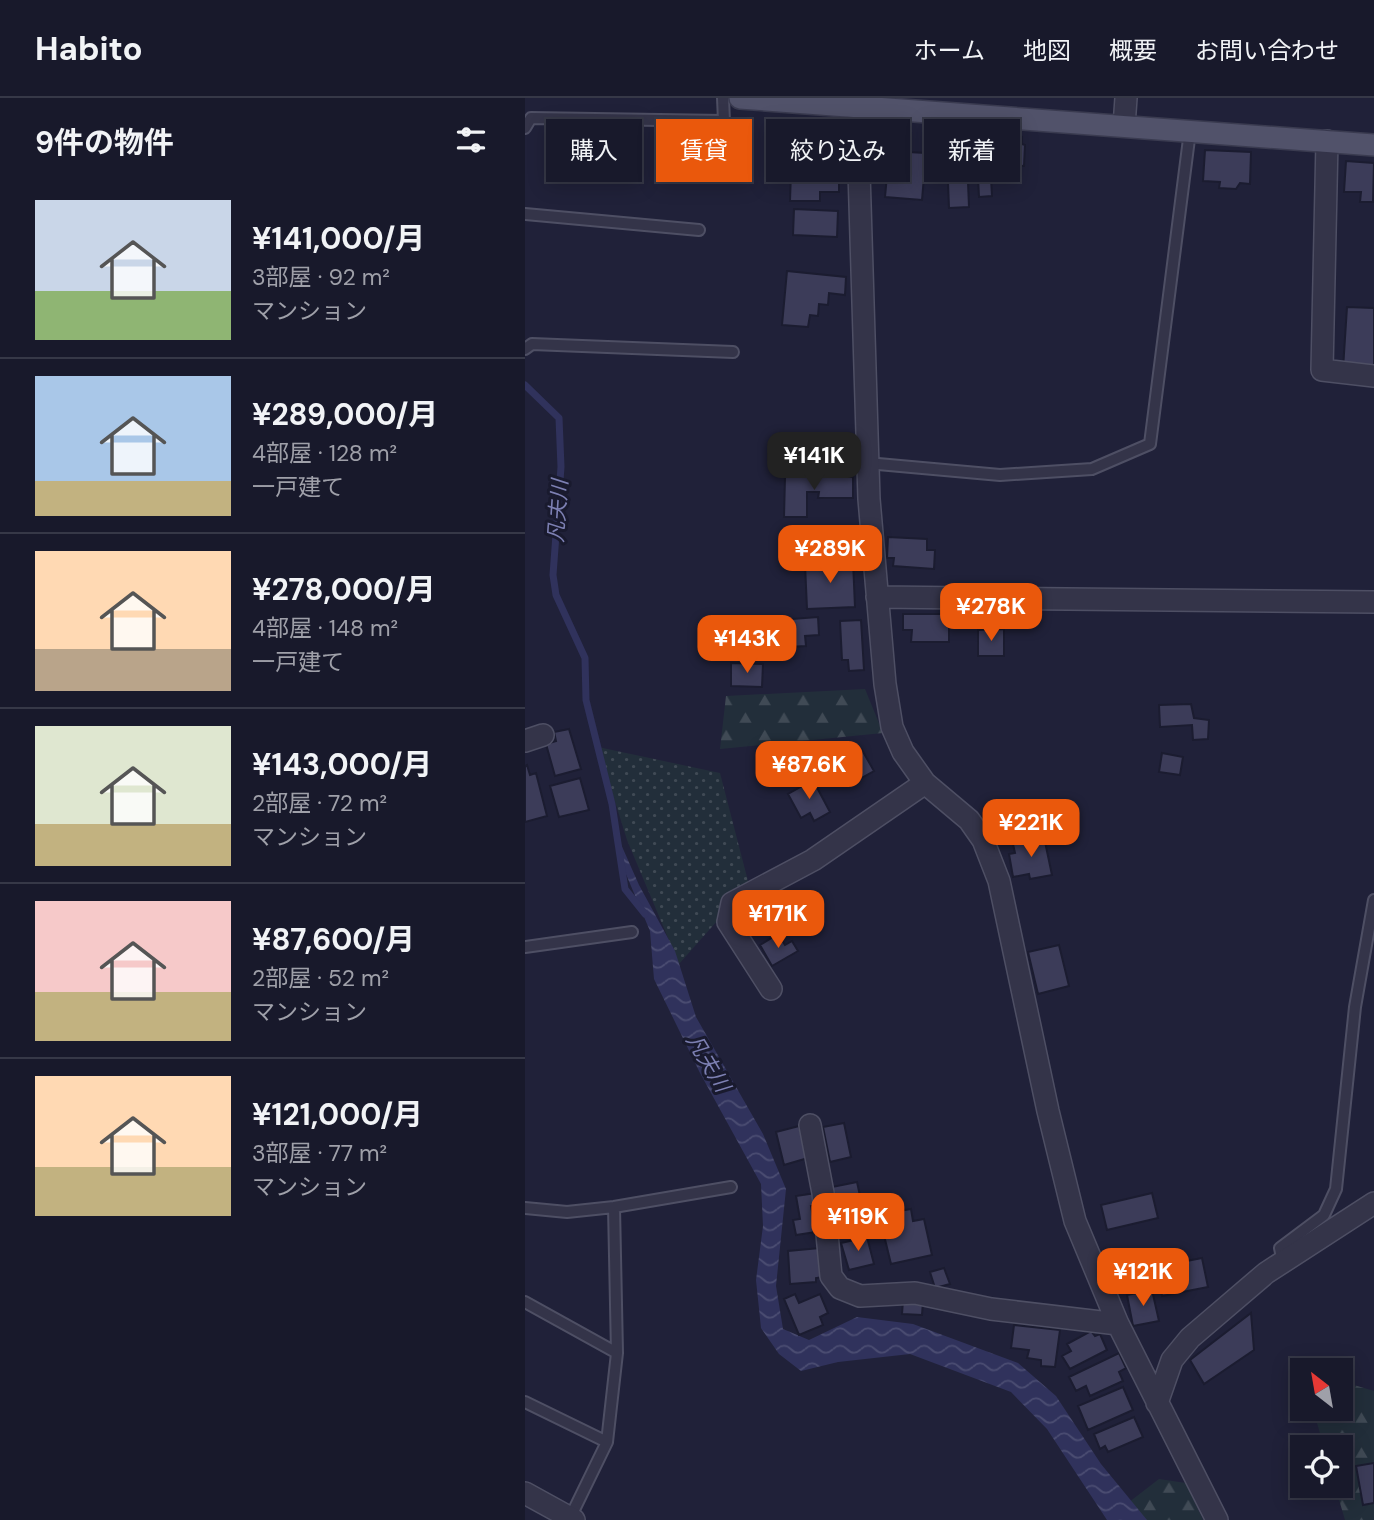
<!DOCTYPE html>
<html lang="ja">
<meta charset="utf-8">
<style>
body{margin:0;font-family:"DM Sans","Noto Sans JP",sans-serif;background:#212233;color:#f1f3f6;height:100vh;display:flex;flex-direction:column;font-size:26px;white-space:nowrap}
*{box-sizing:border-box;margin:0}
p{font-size:23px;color:#9fa0a9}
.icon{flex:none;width:38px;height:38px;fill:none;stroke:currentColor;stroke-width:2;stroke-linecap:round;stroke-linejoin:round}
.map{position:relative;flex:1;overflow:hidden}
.panel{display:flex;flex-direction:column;background:#18192b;width:525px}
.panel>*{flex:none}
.hud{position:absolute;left:21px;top:21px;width:665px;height:63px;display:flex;gap:14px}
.needle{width:46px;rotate:329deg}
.buttons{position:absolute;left:765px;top:1260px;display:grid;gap:14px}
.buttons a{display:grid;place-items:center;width:63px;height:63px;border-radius:0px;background:#18192b;box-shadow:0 4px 18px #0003,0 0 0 2px #363847;font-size:35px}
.price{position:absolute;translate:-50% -60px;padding:0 16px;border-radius:14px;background:#ea580c;color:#fff;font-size:23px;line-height:46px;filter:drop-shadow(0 2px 4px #0008)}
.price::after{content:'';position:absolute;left:50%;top:42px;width:21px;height:16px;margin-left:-10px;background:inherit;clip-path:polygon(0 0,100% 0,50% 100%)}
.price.current{background:#222;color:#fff}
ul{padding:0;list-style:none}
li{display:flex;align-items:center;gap:21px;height:175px;padding:0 35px}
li+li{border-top:2px solid #363847}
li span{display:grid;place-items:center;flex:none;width:196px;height:140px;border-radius:0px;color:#555}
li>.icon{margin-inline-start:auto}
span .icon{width:84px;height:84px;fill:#fffc;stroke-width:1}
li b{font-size:30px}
h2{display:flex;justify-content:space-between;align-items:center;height:84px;padding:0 35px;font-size:30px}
.chip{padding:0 24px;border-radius:0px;background:#18192b;box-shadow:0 4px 18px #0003,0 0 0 2px #363847;font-size:24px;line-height:63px}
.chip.current{background:#ea580c;color:#fff}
header{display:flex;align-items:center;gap:42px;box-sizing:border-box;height:98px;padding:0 35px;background:#18192b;border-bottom:2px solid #363847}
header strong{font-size:33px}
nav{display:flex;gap:38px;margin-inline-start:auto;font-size:24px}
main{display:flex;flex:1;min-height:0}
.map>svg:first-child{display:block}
.grass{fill:url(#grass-dots)}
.forest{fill:url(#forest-firs)}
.water{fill:url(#water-waves)}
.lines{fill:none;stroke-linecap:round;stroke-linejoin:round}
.stream{stroke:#30325c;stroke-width:7}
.building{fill:#3c3c59;stroke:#1b1c30;stroke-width:2}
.lane-casing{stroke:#4e4f64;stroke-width:14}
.street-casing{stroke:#4e4f64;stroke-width:24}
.primary-casing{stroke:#3a3b50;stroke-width:24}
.lane{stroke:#343449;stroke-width:10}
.street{stroke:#343449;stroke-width:21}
.primary{stroke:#51526a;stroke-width:21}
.labels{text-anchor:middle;stroke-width:6;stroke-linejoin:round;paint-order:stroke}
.water-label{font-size:21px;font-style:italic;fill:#7d80b3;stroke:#191a2e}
</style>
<header>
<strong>Habito</strong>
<nav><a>ホーム</a><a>地図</a><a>概要</a><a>お問い合わせ</a></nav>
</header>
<main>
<section class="panel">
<h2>9件の物件<svg class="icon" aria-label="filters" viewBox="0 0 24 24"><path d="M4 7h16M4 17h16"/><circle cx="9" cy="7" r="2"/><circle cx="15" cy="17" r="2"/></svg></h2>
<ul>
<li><span style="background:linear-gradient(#c9d6e8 65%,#8fb573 0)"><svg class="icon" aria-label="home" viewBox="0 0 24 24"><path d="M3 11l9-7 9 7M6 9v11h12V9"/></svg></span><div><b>¥141,000/月</b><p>3部屋 · 92 m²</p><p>マンション</p></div></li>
<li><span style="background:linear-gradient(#a9c7e8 75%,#c2b280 0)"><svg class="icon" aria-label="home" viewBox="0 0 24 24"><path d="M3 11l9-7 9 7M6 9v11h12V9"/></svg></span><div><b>¥289,000/月</b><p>4部屋 · 128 m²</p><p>一戸建て</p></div></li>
<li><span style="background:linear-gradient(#ffd9b3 70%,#b9a48a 0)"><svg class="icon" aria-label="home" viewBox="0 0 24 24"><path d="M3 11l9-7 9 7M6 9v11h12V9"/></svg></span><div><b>¥278,000/月</b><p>4部屋 · 148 m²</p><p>一戸建て</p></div></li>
<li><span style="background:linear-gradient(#dfe7d0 70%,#c2b280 0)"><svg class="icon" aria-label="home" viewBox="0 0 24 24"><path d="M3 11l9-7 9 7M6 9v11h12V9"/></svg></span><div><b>¥143,000/月</b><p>2部屋 · 72 m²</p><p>マンション</p></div></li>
<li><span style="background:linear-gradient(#f6c9c9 65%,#c2b280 0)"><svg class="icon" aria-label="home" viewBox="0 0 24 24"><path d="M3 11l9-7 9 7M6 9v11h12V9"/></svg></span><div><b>¥87,600/月</b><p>2部屋 · 52 m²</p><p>マンション</p></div></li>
<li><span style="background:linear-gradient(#ffd9b3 65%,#c2b280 0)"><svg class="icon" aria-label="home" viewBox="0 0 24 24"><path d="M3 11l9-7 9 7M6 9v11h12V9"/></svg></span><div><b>¥121,000/月</b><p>3部屋 · 77 m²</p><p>マンション</p></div></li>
</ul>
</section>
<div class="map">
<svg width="849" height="1422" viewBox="0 0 849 1422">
<defs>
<pattern id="grass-dots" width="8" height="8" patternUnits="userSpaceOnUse" patternTransform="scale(1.75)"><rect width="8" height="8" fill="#222e3a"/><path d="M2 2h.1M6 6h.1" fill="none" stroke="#404a55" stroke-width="1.8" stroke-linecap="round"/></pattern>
<pattern id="forest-firs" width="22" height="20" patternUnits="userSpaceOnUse" patternTransform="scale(1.75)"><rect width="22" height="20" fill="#222e3a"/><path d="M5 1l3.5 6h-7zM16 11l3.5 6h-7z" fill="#404a55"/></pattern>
<pattern id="water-waves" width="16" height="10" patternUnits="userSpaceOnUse" patternTransform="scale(1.75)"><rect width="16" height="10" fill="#30325c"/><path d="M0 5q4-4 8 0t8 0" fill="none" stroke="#4b4d72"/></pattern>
</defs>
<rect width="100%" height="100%" fill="#202139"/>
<path class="grass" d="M73 649 195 675 224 787 154 866 102 742Z"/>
<path class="forest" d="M340 591 358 635 195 651 201 598Z
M819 1284 849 1293V1422H820L810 1388H816V1349H799L788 1311H816V1285Z
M634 1381 661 1385 678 1422H599V1408Z"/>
<path class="water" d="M91 735 114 787 150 853 171 919 238 1036 261 1091 251 1188 258 1231 284 1242 332 1219 388 1226 493 1265 531 1298 576 1366 622 1422H582L522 1331 486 1294 385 1256 313 1264 276 1273 254 1256 236 1230 231 1182 238 1128 236 1086 175 975 129 881 125 833 95 762Z"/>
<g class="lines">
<path class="stream" d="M0 287 34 320 36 369 28 477 31 497 60 560 61 602 87 706 100 791 120 816"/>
</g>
<path class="building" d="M315 25 317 53 270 56 269 27Z
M406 29 435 32 434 51 405 48Z
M366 34 386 35 384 54 401 55 397 102 360 99Z
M467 37 497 39V46L500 47 499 68 465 66Z
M680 52 726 54 725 86 715 85 711 91 694 90 695 84 678 83Z
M821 63 849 65 848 104H835L836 94H819Z
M266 73 314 74V94H295V103H265Z
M453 80H466L467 98 454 99Z
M443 84 444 109 424 110 423 85Z
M269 111 313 113 312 139 268 137Z
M262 173 321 179 320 197 304 195 303 207 294 206 293 218 285 217 283 229 257 227Z
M822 209 849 210V275L818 271Z
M260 379H328V400H293L294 394H282V419H259Z
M363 439 402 441V452H410L409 471 368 468 369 460H362Z
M328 463 330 509 282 511 280 466Z
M378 516H424V544H386L387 532H378Z
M293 519 294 537 280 538 281 548 230 551 228 524Z
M336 522 339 572 324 573 323 562H317L315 523Z
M479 531V558H453V532Z
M206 565 238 566 237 589 206 588Z
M666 606 669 620 684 622 683 641 668 642 667 627 635 629 634 607Z
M44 631 56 671 30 678 21 646 31 643 29 634Z
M337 652 349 673 322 688 310 668Z
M637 655 658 659 655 677 634 674Z
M2 667 5 677 11 675 22 718 0 724V668Z
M55 680 64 712 34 719 25 688Z
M288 682 305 714 289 723 285 715 276 720 263 696Z
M519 739 527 777 505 781 504 776 488 779 484 756 490 755 488 746Z
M249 794 264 821 252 828 250 824 224 838 211 815Z
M253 836 260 847 267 843 273 853 247 868 235 847Z
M534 847 544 888 513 896 503 854Z
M319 1025 326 1059 305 1064 298 1029Z
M274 1028 283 1060 259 1067 251 1034Z
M332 1084 339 1116 313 1122 307 1089Z
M291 1095 293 1107 286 1108 291 1134 271 1137 268 1122 275 1121 271 1098Z
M627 1095 633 1120 582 1132 576 1107Z
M386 1111 388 1123 399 1121 407 1157 366 1166 357 1129 377 1125 374 1113Z
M342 1139 349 1166 324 1172 316 1145Z
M295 1150 298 1179 291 1180V1184L265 1186 263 1153Z
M677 1160 683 1189 637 1198 631 1169Z
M419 1170 425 1186 410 1190 405 1174Z
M627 1192 634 1223 608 1228 602 1197Z
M270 1196 274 1205 295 1196 303 1215 295 1219 298 1227 274 1237 259 1201Z
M378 1202 398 1203 397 1217 377 1216Z
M726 1215 729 1252 679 1286 665 1262Z
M489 1227 535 1232 530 1269 516 1268V1262L502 1260 504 1252 486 1250Z
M566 1233 570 1238 575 1236 582 1252 545 1271 537 1258 546 1253 542 1246Z
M594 1255 601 1270 594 1274 598 1283 565 1298 561 1288 551 1293 544 1279Z
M598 1289 608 1312 563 1332 553 1308Z
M609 1319 618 1339 583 1354 580 1348 575 1351 569 1336Z
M849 1365V1405L838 1407 831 1368Z"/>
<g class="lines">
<g class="lane-casing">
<path id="lane" d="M0 30 6 20 199 23 198 0
M0 116 174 132
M0 251 7 246 208 254
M342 365 475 377 567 371 625 346 665 33
M0 849 107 834
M0 1110 42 1114 89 1109 206 1089
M758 1164 755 1150 799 1117 811 1091 830 909 849 802
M0 1204 92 1255
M0 1304 82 1344
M45 1420 82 1344 92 1255 89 1109"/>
</g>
<g class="street-casing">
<path id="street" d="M329 0 332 8 344 401 360 586 367 629 378 654 400 685 444 722 458 742 474 783 523 1013 550 1123 593 1226 692 1422
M599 28 601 0
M802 43 797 272 849 278
M352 499 849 504
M0 643 18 637
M246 891 203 824 207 805 288 762 400 685
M285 1027 298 1095 306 1178 315 1190 335 1198 390 1195 466 1211 593 1226
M632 1305 647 1262 665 1240 741 1175 849 1105
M0 1395 49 1422"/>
</g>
<g class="primary-casing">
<path id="primary" d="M215 0 849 47"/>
</g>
<use href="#lane" class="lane"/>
<use href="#street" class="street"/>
<use href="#primary" class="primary"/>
</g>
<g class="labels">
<g class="water-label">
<text transform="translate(33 413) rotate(-86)" y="7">凡夫川</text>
<text transform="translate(183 965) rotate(59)" y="7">凡夫川</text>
</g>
</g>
</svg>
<div class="buttons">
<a><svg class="needle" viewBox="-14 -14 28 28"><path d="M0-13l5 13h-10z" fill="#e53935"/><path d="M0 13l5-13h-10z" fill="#9fa0a9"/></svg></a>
<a><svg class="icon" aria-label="locate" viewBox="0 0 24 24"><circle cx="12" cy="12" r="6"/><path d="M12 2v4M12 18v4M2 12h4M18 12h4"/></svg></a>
</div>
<b class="price current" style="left:289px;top:394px">¥141K</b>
<b class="price" style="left:305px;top:487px">¥289K</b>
<b class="price" style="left:466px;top:545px">¥278K</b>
<b class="price" style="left:222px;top:577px">¥143K</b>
<b class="price" style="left:284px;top:703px">¥87.6K</b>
<b class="price" style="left:506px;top:761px">¥221K</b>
<b class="price" style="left:253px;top:852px">¥171K</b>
<b class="price" style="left:333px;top:1155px">¥119K</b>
<b class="price" style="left:618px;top:1210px">¥121K</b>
<div class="hud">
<a class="chip">購入</a>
<a class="chip current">賃貸</a>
<a class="chip">絞り込み</a>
<a class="chip">新着</a>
</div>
</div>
</main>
